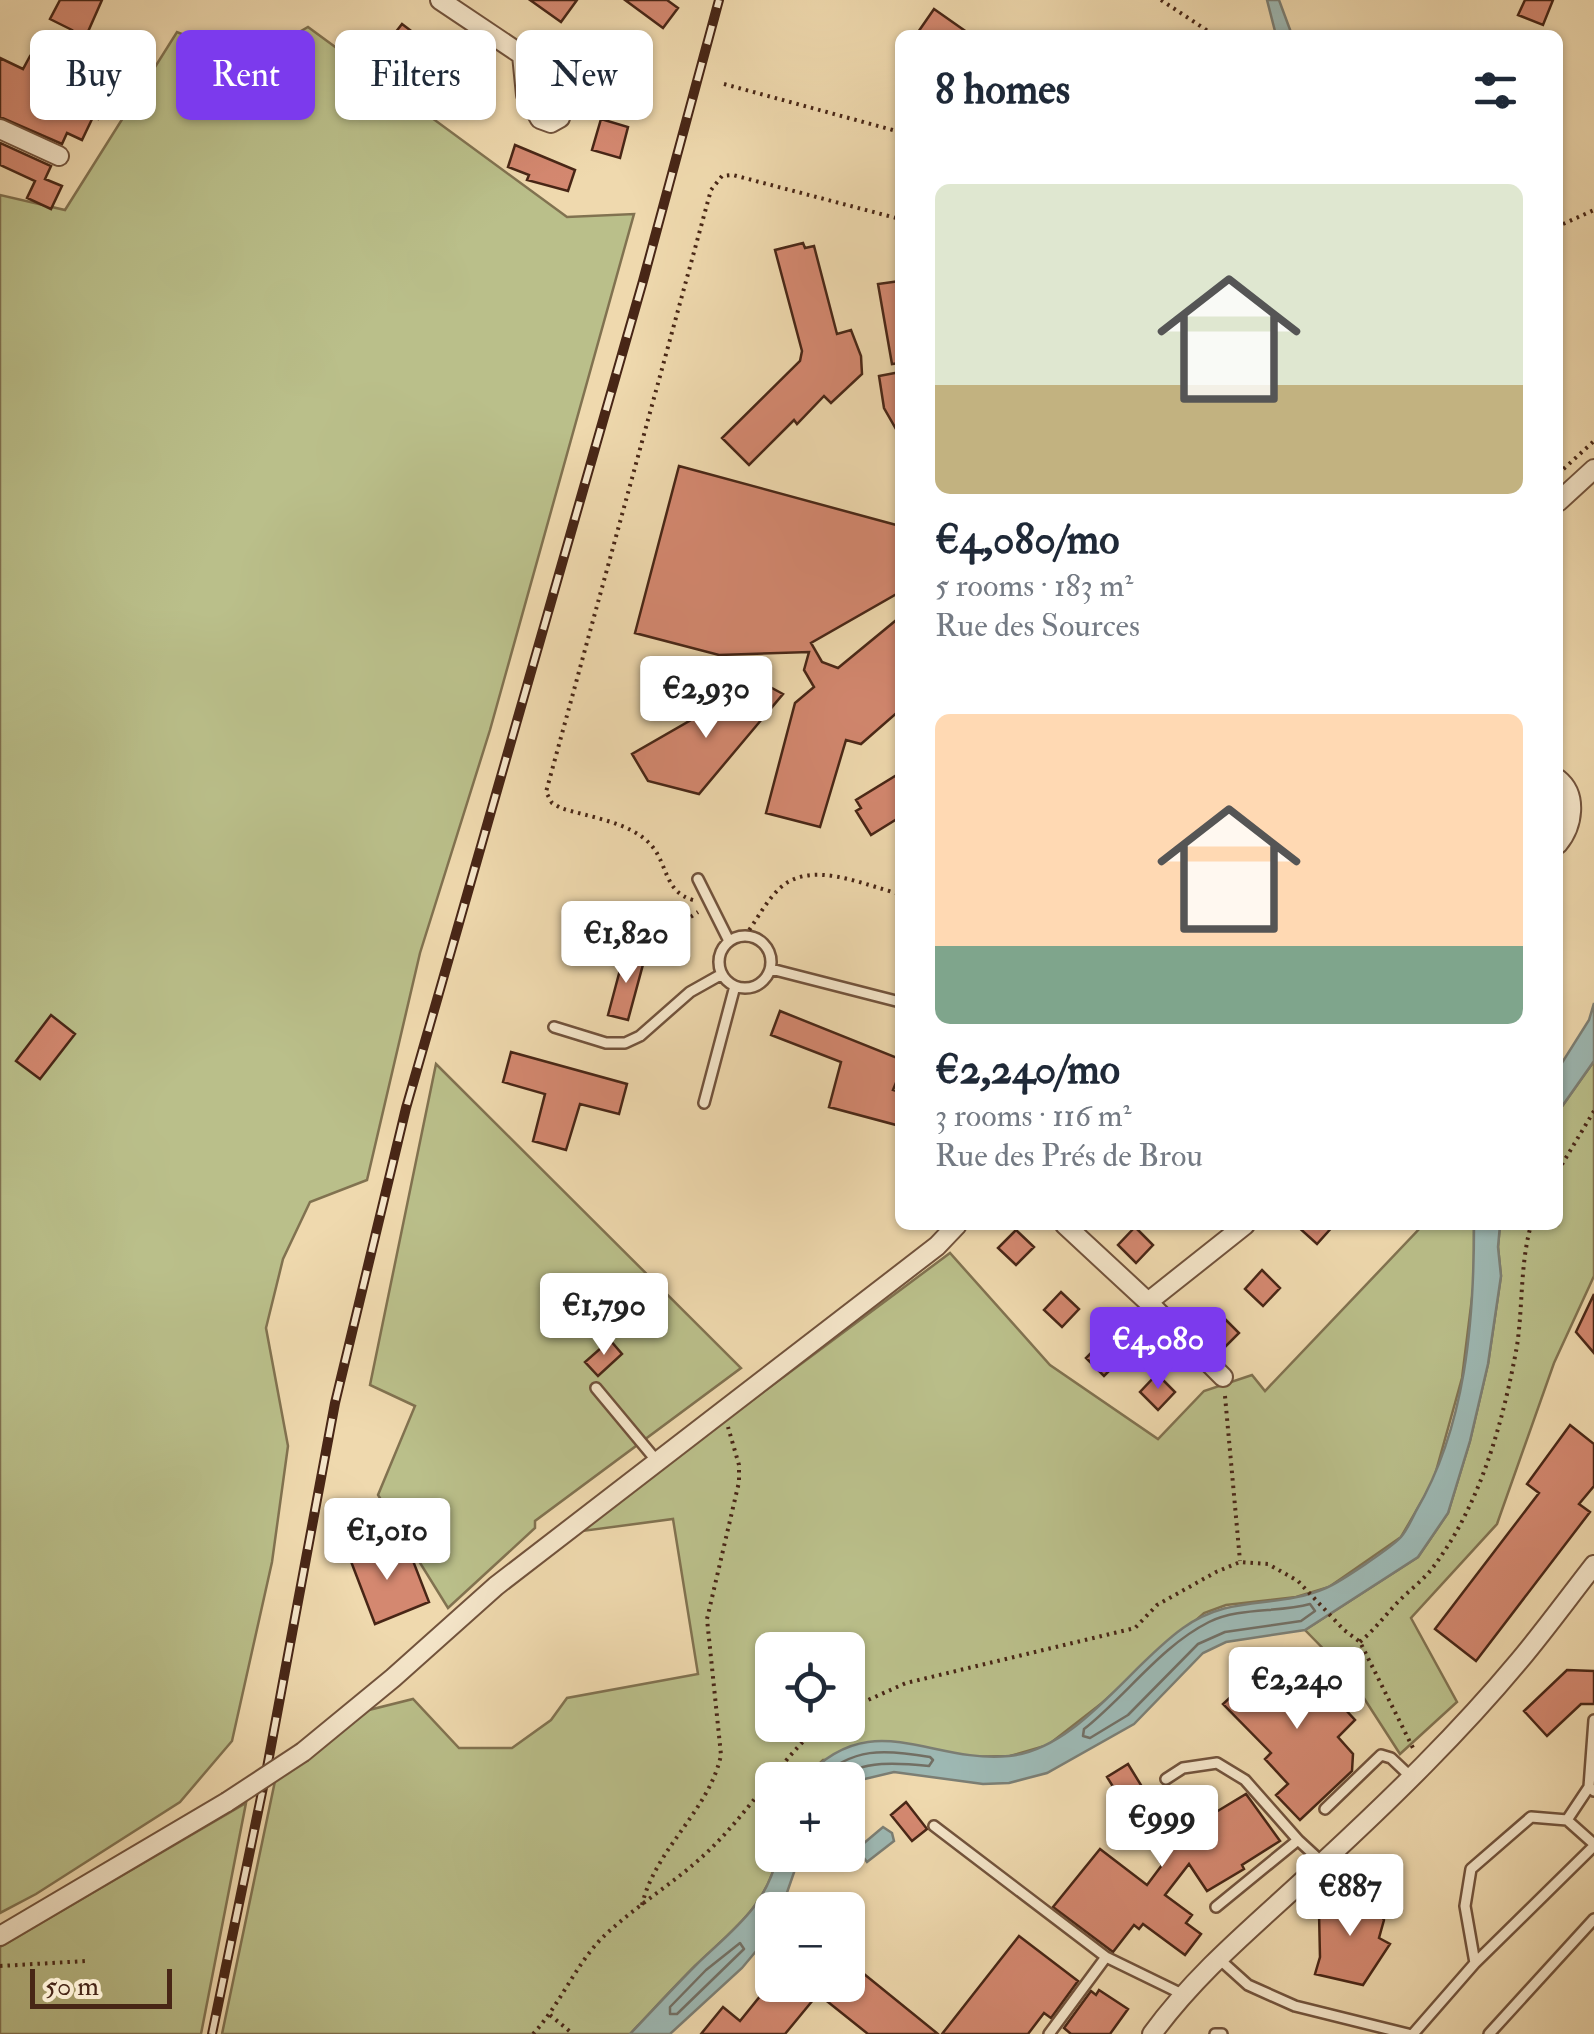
<!DOCTYPE html>
<meta charset="utf-8">
<style>
body{margin:0;font-family:"IM FELL Double Pica",serif;background:#f6f6f7;color:#1f2937;height:100vh;display:flex;flex-direction:column;font-size:38px;white-space:nowrap}
*{box-sizing:border-box;margin:0}
p{font-size:32px;color:#747a83}
.icon{flex:none;width:55px;height:55px;fill:none;stroke:currentColor;stroke-width:2;stroke-linecap:round;stroke-linejoin:round}
.map{position:relative;flex:1;overflow:hidden}
.drawer{position:absolute;left:895px;top:30px;width:668px;height:1200px;display:flex;flex-direction:column;background:#fff;border-radius:15px;box-shadow:0 2px 8px #0004}
.drawer>*{flex:none}
.top-card{position:absolute;left:30px;top:30px;width:715px;height:90px;display:flex;gap:20px}
.controls{position:absolute;left:755px;top:1632px;display:grid;gap:20px}
.controls a{display:grid;place-items:center;width:110px;height:110px;border-radius:15px;background:#fff;box-shadow:0 2px 8px #0004;font-size:50px}
.scale{position:absolute;left:30px;bottom:25px;width:142px;box-sizing:border-box;padding-left:10px;border:5px solid #482616;border-top:0;font-size:28px;line-height:35px;white-space:nowrap;color:#482616;-webkit-text-stroke:8px #f5e6ca;paint-order:stroke}
.price{position:absolute;translate:-50% -85px;padding:0 22px;border-radius:10px;background:#fff;color:#222;font-size:32px;line-height:65px;filter:drop-shadow(0 2px 5px #0008)}
.price::after{content:'';position:absolute;left:50%;top:60px;width:30px;height:22px;margin-left:-15px;background:inherit;clip-path:polygon(0 0,100% 0,50% 100%)}
.price.current{background:#7c3aed;color:#fff}
ul{padding:0;list-style:none}
li{display:grid;align-content:center;gap:20px;height:530px;padding:0 40px}
li span{display:grid;place-items:center;height:310px;border-radius:15px;color:#555}
li>.icon{margin-inline-start:auto}
span .icon{width:180px;height:180px;fill:#fffc;stroke-width:1}
li b{font-size:42px}
h2{display:flex;justify-content:space-between;align-items:center;height:120px;padding:0 40px;font-size:42px}
.pill{padding:0 35px;border-radius:15px;background:#fff;box-shadow:0 2px 8px #0004;font-size:35px;line-height:90px}
.pill.current{background:#7c3aed;color:#fff}
.map>svg:first-child{display:block}
.green{fill:#babf8a;stroke:#817250;stroke-width:2.5;fill-rule:evenodd}
.water{fill:#9db8b3;stroke:#7b7e74;stroke-width:2.5}
.lines{fill:none;stroke-linecap:round;stroke-linejoin:round}
.shore{stroke:#726f64;stroke-width:2.5}
.building{fill:#d48870;stroke:#482616;stroke-width:2.5}
.lane-casing{stroke:#72533c;stroke-width:14}
.street-casing{stroke:#72533c;stroke-width:22}
.path{stroke:#482616;stroke-width:4;stroke-dasharray:2.5 5;stroke-linecap:butt}
.lane{stroke:#f5e6ca;stroke-width:9}
.street{stroke:#f5e6ca;stroke-width:18}
.rail-casing{stroke:#482616;stroke-width:10}
.rail{stroke:#f5e6ca;stroke-width:6;stroke-dasharray:19;stroke-linecap:butt}
.street-bridge-casing{stroke:#72533c;stroke-width:22;stroke-linecap:butt}
.street-bridge{stroke:#f5e6ca;stroke-width:18}
</style>
<div class="map">
<svg width="1594" height="2034" viewBox="0 0 1594 2034">
<rect width="100%" height="100%" fill="#efd9ae"/>
<filter id="stains"><feTurbulence type="fractalNoise" baseFrequency=".002" numOctaves="4"/><feColorMatrix values="0 0 0 0 .2 0 0 0 0 .09 0 0 0 0 .02 0 0 0 .5 -.17"/></filter>
<radialGradient id="worn" r=".72"><stop offset=".6" stop-color="#630" stop-opacity="0"/><stop offset="1" stop-color="#630" stop-opacity=".3"/></radialGradient>
<path class="green" d="M308 27 567 217 634 214 490 730 420 953 367 1180 310 1202 283 1259 266 1328 288 1446 272 1562 232 1741 180 1802 36 1894 0 1913V195L65 210 177 32 249 61Z
M1594 1061V1276L1554 1363 1497 1524 1411 1618 1457 1702 1400 1754 1349 1675 1305 1630 1418 1557 1448 1513 1470 1441 1488 1364 1501 1276 1498 1247 1500 1225H1558V1112Z
M436 1064 741 1368 535 1521V1528L448 1608 378 1495 415 1406 370 1385Z
M1423 1225H1474V1282L1462 1378 1433 1482 1401 1537 1329 1587 1296 1597 1226 1605 1204 1613 1102 1703 1048 1745 1010 1756 823 1760 803 1780H772V1855H778C765 1909 732 1930 695 1966 673 1988 652 2011 630 2034H222L275 1781 369 1710 413 1699 459 1748H512L551 1720 567 1698 698 1674 673 1519 575 1532 950 1253 1050 1365 1158 1439 1204 1391 1252 1375 1265 1391ZM772 1650H848V1725H772Z
M246 1803 201 2034H0V1947Z"/>
<path class="water" d="M1267 0H1279L1292 35H1276Z
M1594 1003V1061L1558 1112V1069L1589 1020Z
M1474 1225H1500L1498 1247 1501 1276 1488 1364 1470 1441 1448 1513 1418 1557 1305 1630 1226 1642 1203 1653 1134 1724 1047 1773 1009 1783 983 1784 894 1772 848 1783V1780H803C871 1704 930 1764 1009 1756 1078 1749 1129 1666 1183 1628 1232 1593 1275 1610 1326 1588 1340 1582 1391 1548 1401 1537 1407 1530 1412 1519 1416 1511 1466 1426 1474 1321 1474 1225Z
M883 1827 892 1833 894 1841 867 1862 857 1849Z
M778 1855H800L781 1910H772V1932L742 1968 670 2034H630C652 2011 673 1988 695 1966 732 1930 765 1909 778 1855Z"/>
<g class="lines">
<path class="shore" d="M1310 1604 1315 1611 1301 1621 1225 1632 1198 1644 1128 1715 1090 1738 1083 1736 1084 1729C1126 1696 1161 1646 1209 1622 1240 1607 1278 1613 1310 1604Z
M817 1780C853 1747 884 1749 930 1757L933 1760 929 1766C901 1763 860 1759 839 1780
M740 1943 744 1949 677 2014H670V2007L706 1970Z"/>
</g>
<path class="building" d="M60 0H102L83 43 69 37 72 30 50 19Z
M530 0H577L561 22Z
M625 0H667L678 8 663 28Z
M1525 0H1553L1543 25 1518 15Z
M934 9 971 35H916Z
M402 24 431 46 419 64 388 42Z
M30 56 54 67 44 88 76 103 81 92 105 103 98 119 93 117 82 140 67 133 62 144 0 117V58L23 69Z
M624 56 648 74 628 99 604 82Z
M461 62 489 82 472 106 444 85Z
M601 119 628 127 620 158 592 150Z
M0 143 51 166 45 179 62 186 51 209 27 198 35 181 0 165Z
M515 145 575 170 568 191 527 180 529 175 508 167Z
M803 243 805 248 814 246 837 334 851 330 861 356 862 374 831 403 824 396 797 424 794 420 749 465 722 438 800 361 802 351 775 250Z
M900 281V363L892 364 878 284Z
M900 372V436L884 408 879 376Z
M679 466 900 526V592L811 643 822 662 838 668 900 617V710L861 744 846 740 820 827 766 813 795 703 814 687 804 670 809 652 719 655 635 633Z
M759 681 783 694 699 794 648 781 632 754Z
M900 773V817L871 835 856 811 861 808 856 800Z
M625 951 645 957 628 1020 608 1015Z
M780 1011 900 1059V1073L893 1090 900 1092V1126L829 1107 841 1062 771 1035Z
M51 1015 75 1034 40 1079 16 1061Z
M511 1052 627 1084 619 1114 580 1104 566 1150 533 1141 545 1094 503 1082Z
M1296 1225H1334L1317 1244Z
M1135 1227 1153 1245 1136 1263 1118 1245Z
M1016 1230 1034 1247 1016 1265 998 1248Z
M1262 1270 1280 1288 1263 1306 1245 1289Z
M1061 1292 1079 1309 1062 1327 1044 1310Z
M1594 1294V1353L1576 1332Z
M1221 1315 1239 1333 1221 1351 1203 1333Z
M610 1340 622 1354 598 1376 585 1362Z
M1103 1341 1122 1358 1104 1376 1086 1358Z
M1157 1374 1175 1392 1158 1410 1140 1392Z
M1570 1425 1594 1444V1486L1579 1504 1590 1512 1476 1661 1435 1629 1539 1493 1527 1484Z
M372 1541 382 1564 410 1553 429 1602 375 1624 347 1551Z
M1297 1657 1355 1720 1338 1737 1353 1754 1352 1771 1300 1820 1276 1795 1288 1784 1265 1759 1271 1753 1223 1704 1266 1664 1277 1676Z
M1567 1670 1594 1671V1704H1581L1547 1736 1524 1711Z
M1128 1764 1176 1842 1214 1819 1211 1815 1246 1794 1280 1841 1242 1865 1244 1869 1207 1891 1189 1864 1165 1895 1192 1915 1186 1923 1201 1934 1185 1955 1143 1924 1139 1929 1134 1925 1113 1952 1053 1907 1100 1849 1147 1885 1162 1865 1107 1777Z
M906 1802 927 1829 912 1841 891 1815Z
M1342 1892 1371 1900 1384 1920 1379 1938 1390 1944 1363 1985 1315 1974 1320 1957 1319 1912Z
M1019 1936 1078 1981 1051 2018 1044 2013 1028 2034H942Z
M848 1961 938 2034H868L818 1994 785 2034H701L723 2007 740 2021 769 1985H848Z
M1099 1990 1128 2009 1110 2034H1071L1064 2028 1091 1991 1096 1995Z"/>
<g class="lines">
<g class="lane-casing">
<path id="lane" d="M698 879 729 941
M719 962a26 26 0 1 1 52 0a26 26 0 1 1-52 0Z
M771 969 900 1002
M554 1027 606 1043H625L640 1036 690 992 722 974
M704 1103 735 986
M596 1388 656 1460
M1166 1779 1183 1768 1217 1763 1245 1780 1298 1840
M1589 1787 1594 1720
M1325 1809 1381 1755 1391 1758 1411 1777
M1567 1820 1589 1787 1594 1791
M934 1826 1106 1957
M1216 1907 1298 1840 1323 1863
M1218 1958 1248 1985 1295 2006 1408 2034
M1475 1963 1594 1846
M1049 2034 1106 1957 1182 1994
M1215 2034H1222
M1413 2034 1475 1963 1465 1906 1471 1869 1531 1817 1567 1820 1594 1844
M1489 2034 1594 1919"/>
</g>
<g class="street-casing">
<path id="street" d="M440 0 522 55 556 49 569 52 574 65 560 118 551 123 540 119 526 95 522 55
M0 129 59 156
M1558 502 1594 469
M1558 779C1578 795 1573 826 1558 844
M1065 1225 1148 1302 1245 1225
M1148 1302 1223 1377
M303 1752 393 1678 496 1586 937 1246 957 1225
M0 1936 227 1802
M1152 2034C1200 1968 1264 1918 1323 1862 1391 1799 1459 1733 1519 1661 1545 1630 1569 1597 1594 1565"/>
</g>
<path class="path" d="M1161 0 1214 35
M724 84 900 132
M1563 224 1594 210
M1558 474 1594 441
M693 900C664 892 668 864 651 845 631 822 588 817 561 808L552 803 546 792 711 190 722 176 733 175 900 219
M745 936C756 921 765 903 778 890 809 858 863 885 900 894
M647 946 698 912
M1558 1171 1594 1111
M1225 1396 1240 1561
M1360 1642C1374 1630 1384 1617 1396 1604 1408 1591 1424 1580 1434 1566 1481 1503 1503 1422 1517 1346 1523 1305 1520 1265 1531 1225
M848 1709 906 1683 1135 1628 1157 1605 1216 1572 1240 1562 1268 1564 1298 1581 1344 1630 1360 1642 1414 1750
M642 1905C655 1849 709 1811 721 1755L707 1619 739 1482V1465L728 1427
M0 1966 86 1961
M550 2015 573 2034
M533 2034C559 2006 574 1968 600 1940 631 1909 670 1886 702 1857 746 1817 776 1765 820 1725"/>
<use href="#lane" class="lane"/>
<use href="#street" class="street"/>
<g class="rail-casing">
<path id="rail" d="M212 2034 266 1773 335 1403 406 1108 643 281 719 0"/>
</g>
<use href="#rail" class="rail"/>
<g class="street-bridge-casing">
<path id="street-bridge" d="M227 1802 303 1752"/>
</g>
<use href="#street-bridge" class="street-bridge"/>
</g>
<rect width="100%" height="100%" filter="url(#stains)"/>
<rect width="100%" height="100%" fill="url(#worn)"/>
</svg>
<div class="controls">
<a><svg class="icon" aria-label="locate" viewBox="0 0 24 24"><circle cx="12" cy="12" r="6"/><path d="M12 2v4M12 18v4M2 12h4M18 12h4"/></svg></a>
<a>+</a>
<a>−</a>
</div>
<div class="scale">50 m</div>
<b class="price" style="left:706px;top:741px">€2,930</b>
<b class="price" style="left:626px;top:986px">€1,820</b>
<b class="price" style="left:604px;top:1358px">€1,790</b>
<b class="price current" style="left:1158px;top:1392px">€4,080</b>
<b class="price" style="left:387px;top:1583px">€1,010</b>
<b class="price" style="left:1297px;top:1732px">€2,240</b>
<b class="price" style="left:1162px;top:1870px">€999</b>
<b class="price" style="left:1350px;top:1939px">€887</b>
<div class="top-card">
<a class="pill">Buy</a>
<a class="pill current">Rent</a>
<a class="pill">Filters</a>
<a class="pill">New</a>
</div>
<section class="drawer">
<h2>8 homes<svg class="icon" aria-label="filters" viewBox="0 0 24 24"><path d="M4 7h16M4 17h16"/><circle cx="9" cy="7" r="2"/><circle cx="15" cy="17" r="2"/></svg></h2>
<ul>
<li><span style="background:linear-gradient(#dfe7d0 65%,#c2b280 0)"><svg class="icon" aria-label="home" viewBox="0 0 24 24"><path d="M3 11l9-7 9 7M6 9v11h12V9"/></svg></span><div><b>€4,080/mo</b><p>5 rooms · 183 m²</p><p>Rue des Sources</p></div></li>
<li><span style="background:linear-gradient(#ffd9b3 75%,#7fa58c 0)"><svg class="icon" aria-label="home" viewBox="0 0 24 24"><path d="M3 11l9-7 9 7M6 9v11h12V9"/></svg></span><div><b>€2,240/mo</b><p>3 rooms · 116 m²</p><p>Rue des Prés de Brou</p></div></li>
</ul>
</section>
</div>
